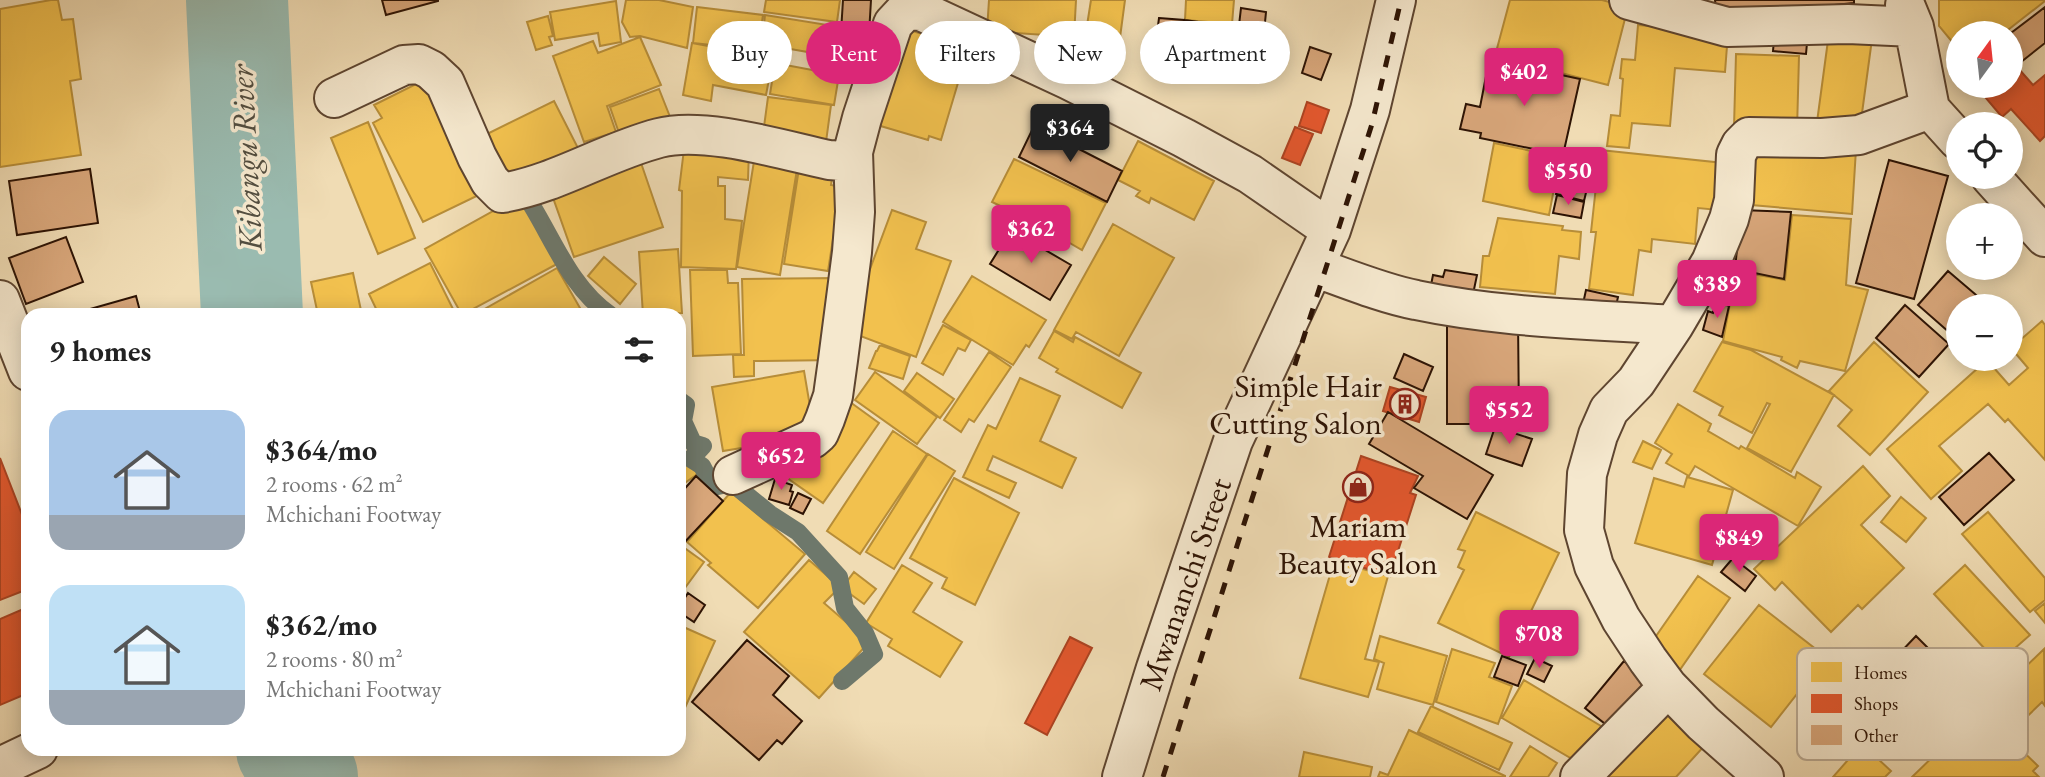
<!DOCTYPE html>
<meta charset="utf-8">
<style>
body{margin:0;font-family:"EB Garamond",serif;background:#f2f2f2;color:#222;height:100vh;display:flex;flex-direction:column;font-size:26px;white-space:nowrap}
*{box-sizing:border-box;margin:0}
p{font-size:23px;color:#767676}
.icon{flex:none;width:38px;height:38px;fill:none;stroke:currentColor;stroke-width:2;stroke-linecap:round;stroke-linejoin:round}
.map{position:relative;flex:1;overflow:hidden}
.side{position:absolute;left:21px;top:308px;width:665px;height:448px;display:flex;flex-direction:column;background:#fff;border-radius:21px;box-shadow:0 4px 18px #0003}
.side>*{flex:none}
.top-card{position:absolute;left:707px;top:21px;width:665px;height:63px;display:flex;gap:14px}
.needle{width:46px;rotate:15deg}
.tools{position:absolute;left:1946px;top:21px;display:grid;gap:14px}
.tools a{display:grid;place-items:center;width:77px;height:77px;border-radius:50%;background:#fff;box-shadow:0 4px 18px #0003;font-size:35px}
.price{position:absolute;translate:-50% -60px;padding:0 16px;border-radius:7px;background:#db2777;color:#fff;font-size:23px;line-height:46px;filter:drop-shadow(0 2px 4px #0008)}
.price::after{content:'';position:absolute;left:50%;top:42px;width:21px;height:16px;margin-left:-10px;background:inherit;clip-path:polygon(0 0,100% 0,50% 100%)}
.price.active{background:#222;color:#fff}
ul{padding:0;list-style:none}
li{display:flex;align-items:center;gap:21px;height:175px;padding:0 28px}
li span{display:grid;place-items:center;flex:none;width:196px;height:140px;border-radius:21px;color:#555}
li>.icon{margin-inline-start:auto}
span .icon{width:84px;height:84px;fill:#fffc;stroke-width:1}
li b{font-size:30px}
h2{display:flex;justify-content:space-between;align-items:center;height:84px;padding:0 28px;font-size:30px}
.chip{padding:0 24px;border-radius:32px;background:#fff;box-shadow:0 4px 18px #0003;font-size:24px;line-height:63px}
.chip.active{background:#db2777;color:#fff}
.map>svg:first-child{display:block}
.homes{fill:#f2c14e;stroke:#b78d38;stroke-width:2}
.shops{fill:#e4572e;stroke:#ad4321;stroke-width:2}
.lines{fill:none;stroke-linecap:round;stroke-linejoin:round}
.stream{stroke:#6e786b;stroke-width:18}
.river{stroke:#9abbb0;stroke-width:102}
.building{fill:#d8a67a;stroke:#2d1304;stroke-width:2}
.minor-casing{stroke:#5e4530;stroke-width:42}
.minor{stroke:#f5e8ce;stroke-width:38}
.rail{stroke:#2d1304;stroke-width:5;stroke-dasharray:12 12;stroke-linecap:butt}
.labels{text-anchor:middle;stroke-width:7;stroke-linejoin:round;paint-order:stroke}
.poi-label{font-size:32px;fill:#2d1304;stroke:#f5e8ce;text-anchor:end}
.street-label{font-size:32px;fill:#2d1304;stroke:#f5e8ce}
.water-label{font-size:33px;font-style:italic;fill:#534e40;stroke:#f5e8ce}
.key{fill:#f5e8ce;stroke:#b9a891;stroke-width:2}
.key-label{font-size:19px;fill:#2d1304}
</style>
<div class="map">
<svg width="2045" height="777" viewBox="0 0 2045 777">
<rect width="100%" height="100%" fill="#f0dcb4"/>
<filter id="stains"><feTurbulence type="fractalNoise" baseFrequency=".00286" numOctaves="4"/><feColorMatrix values="0 0 0 0 .2 0 0 0 0 .09 0 0 0 0 .02 0 0 0 .5 -.17"/></filter>
<radialGradient id="worn" r=".72"><stop offset=".6" stop-color="#630" stop-opacity="0"/><stop offset="1" stop-color="#630" stop-opacity=".3"/></radialGradient>
<path class="homes" d="M51 0H58L62 20 73 19 81 79 70 81 81 155 0 167V9Z
M626 0H659L693 7 687 48 640 36 630 37 622 22Z
M766 0H840L837 22 764 12Z
M989 0H1076L1074 37 987 31Z
M1091 0H1125L1115 75 1080 70Z
M1186 0H1234L1232 24 1185 20Z
M1510 0H1602L1628 7 1608 85 1495 56Z
M1939 0H2045V1L2004 33H1958V49L1939 26Z
M616 1 621 42 600 46 598 33 555 40 550 12Z
M697 7 763 15 758 50 693 43Z
M765 15 840 27 836 57 762 44Z
M548 16 553 36 549 37 552 45 536 50 527 22Z
M1638 25 1728 33 1725 72 1675 68 1670 126 1632 123 1629 148 1607 146 1611 115 1620 116 1623 79 1620 78 1622 59 1635 60Z
M896 26 959 45 953 64 963 66 941 140 929 136 928 140 867 122Z
M1829 33 1872 39 1860 128 1817 122Z
M640 37 661 85 607 106 616 132 584 142 553 56 593 41 598 53Z
M692 43 773 58 766 95 713 85 711 101 683 95Z
M1736 54 1799 56 1797 130 1734 127Z
M775 63 839 75 834 105 770 94Z
M426 79 487 191 423 222 373 123 382 118 374 105Z
M659 89 674 127 619 133 610 107Z
M768 97 831 105 826 142 763 134Z
M554 101 581 154 511 188 485 135Z
M368 122 415 238 378 254 331 138Z
M685 141 749 149 748 180 718 177V186H725V219L742 221 736 269 681 267 682 191 679 190Z
M1138 141 1214 181 1194 220 1151 198 1149 203 1136 196 1140 191 1118 180Z
M1494 143 1560 157 1549 215 1483 201Z
M1744 143 1856 149 1852 214 1740 204Z
M1600 150 1733 164 1729 211 1698 208 1695 244 1652 239 1651 252 1639 250 1633 295 1589 289 1596 232H1591Z
M755 155 798 163 780 275 737 267Z
M1014 159 1106 203 1082 250 1068 242 1065 247 1053 241 1057 233 992 202Z
M640 160 663 227 574 257 551 192Z
M800 162 834 167 831 185 841 187 828 271 784 264Z
M520 196 557 264 462 315 425 249Z
M892 210 926 222 916 249 951 261 916 357 847 331Z
M1792 215 1851 219 1846 285 1868 290 1845 371 1800 361 1797 368 1781 360 1782 357 1723 341 1736 271 1785 280Z
M1498 218 1563 226 1562 230 1581 232 1579 259 1559 256 1555 294 1480 287 1483 256H1489Z
M1113 224 1174 258 1119 356 1076 332 1072 339 1054 330Z
M678 249 682 313 643 315 639 252Z
M604 257 636 284 620 304 588 276Z
M430 263 456 315H379L369 294Z
M557 268 584 315H474Z
M690 270H727L728 283H738L741 354 693 356Z
M353 273 362 315H318L311 282Z
M972 276 1046 320 1029 347 1026 345 1013 365 943 322Z
M835 278 836 360 754 361V376L734 377 733 355H744L742 279Z
M2042 321 2045 325V460L2008 419 2005 422 1988 404 1939 446 1962 471 1931 499 1887 449 1987 360 2009 385 2028 368 2011 348Z
M943 325 971 340 965 351 958 348 943 375 922 363Z
M1054 331 1073 342 1075 337 1141 373 1122 408 1056 372 1058 369 1039 358Z
M1722 342 1751 350 1834 395 1791 472 1747 448 1770 404 1767 403 1752 433 1719 415 1723 407 1694 391Z
M1874 342 1928 392 1870 455 1838 426 1852 410 1829 391Z
M880 345 910 356 903 379 869 368 876 351H877Z
M989 352 1011 367 974 422 969 419 961 432 944 420Z
M804 371 815 436 723 451 712 387Z
M875 372 937 417 917 444 855 400Z
M917 373 954 399 940 418 904 391Z
M1020 378 1060 396 1040 441 1076 458 1062 488 993 456 987 470 1016 483 1009 498 963 477 988 425 996 429Z
M850 402 879 423 823 503 780 473Z
M1678 404 1711 424 1708 431 1739 449 1741 446 1795 478 1797 472 1821 487 1798 526 1695 466 1689 476 1666 463 1672 454 1655 443Z
M893 431 927 454 860 554 827 531Z
M1643 441 1661 450 1652 469 1633 462Z
M679 444 699 473 679 487Z
M928 454 955 471 894 569 866 552Z
M1863 466 1890 496 1861 525 1904 568 1862 609 1858 605 1831 632 1782 582 1775 590 1754 569Z
M1687 477 1733 490 1712 565 1635 543 1654 478 1684 487Z
M954 478 1019 513 975 605 942 588 947 578 910 558Z
M731 492 805 554 758 608 708 565 711 563 687 542Z
M1901 497 1926 518 1906 542 1881 522Z
M1476 512 1559 553 1509 657 1438 623 1464 570 1458 567 1465 551 1458 549Z
M1988 512 2045 578V600L2030 612 1962 534Z
M679 544 704 562 679 596Z
M809 560 840 587 824 603 869 642 819 698 744 632Z
M1334 561 1388 576 1365 659 1379 662 1368 697 1300 678Z
M902 565 932 583 913 612 962 642 940 677 888 646 892 639 866 623Z
M1965 565 2030 635 1998 663 1934 594Z
M854 572 876 589 864 604 842 588Z
M1698 576 1730 598 1679 671 1647 649Z
M2045 603V623L2035 611Z
M1759 605 1826 657 1771 727 1704 674Z
M679 625 715 641 679 721Z
M1380 636 1447 656 1433 705 1377 689 1384 663 1374 659Z
M1452 649 1495 663 1489 677 1512 686 1498 724 1436 702Z
M2044 649 2045 706 2042 702 2007 736 2038 766 2033 771 2039 777H1912Z
M1524 680 1601 726 1579 763 1502 718Z
M1658 701 1706 744 1676 777H1591Z
M1431 706 1512 743 1499 770 1418 732Z
M1409 730 1505 776V777H1378L1380 772 1388 775Z
M1862 744 1891 771 1885 777H1833Z
M1530 746 1557 763 1548 777H1510Z
M1304 752 1372 767 1370 777H1299Z"/>
<path class="shops" d="M2018 68 2033 85 2045 75V136L2040 141 2011 109 2002 117 1985 97 1999 86H2011V75Z
M1307 102 1329 110 1321 133 1299 126Z
M1295 127 1313 134 1300 165 1282 158Z
M1390 387 1426 397 1419 422 1383 411Z
M1361 456 1418 476 1410 493 1416 495 1390 576 1329 557Z
M0 458 28 530V589L0 600Z
M28 607V693L0 705V619Z
M1070 637 1092 648 1047 735 1025 723Z"/>
<g class="lines">
<path class="stream" d="M522 190C551 232 567 285 610 315
M679 400 686 405 683 421 693 443 703 446 691 459 702 466 713 487 732 483 770 514 798 532 839 577 845 608 865 633 874 654 842 681"/>
<path class="river" d="M237 0 252 315
M287 749 307 777"/>
</g>
<path class="building" d="M382 0H438V1L386 15Z
M843 0H871L869 34 841 32Z
M1715 0H1854V3L1717 17Z
M2045 7V43L2011 70V33Z
M1241 8 1266 12 1261 63 1235 60Z
M1159 18 1184 20 1178 59 1154 56Z
M1185 20 1233 27 1231 42H1235L1231 62 1246 65 1245 79 1230 76V79L1182 71 1186 41 1182 40Z
M1775 29 1808 32 1806 54 1773 51Z
M1310 47 1331 54 1321 80 1302 73Z
M1497 61 1580 79 1563 155 1480 138 1481 133 1460 129 1466 104 1480 107 1488 66 1495 68Z
M1034 126 1122 171 1107 202 1019 157Z
M1889 160 1948 176 1914 299 1856 283Z
M90 169 98 223 17 235 9 181Z
M1561 173 1589 180 1584 201 1556 194Z
M1557 195 1584 202 1581 218 1553 213Z
M1741 210 1791 212 1784 279 1735 269Z
M1011 230 1071 265 1050 300 990 264Z
M66 237 83 282 26 304 9 258Z
M1445 270 1477 275 1472 299 1429 295 1433 275 1443 277Z
M1948 271 1989 306H1958V340L1918 305Z
M1586 290 1618 297 1613 319 1581 313Z
M136 296 141 315H69Z
M1716 301 1729 306 1722 337 1703 330 1708 311 1713 313Z
M1905 305 1949 344 1919 377 1876 338Z
M1447 316H1518L1519 424H1447Z
M1404 354 1433 367 1423 391 1394 378Z
M1388 412 1493 475 1467 519 1414 488 1423 476 1369 444Z
M1495 427 1532 439 1522 466 1486 454Z
M1989 453 2014 480 1964 525 1939 497Z
M696 476 723 501 682 545 679 542V495Z
M775 479 792 485 790 491 793 492 789 505 769 499Z
M798 493 811 499 803 514 790 508Z
M1733 558 1756 576 1745 591 1721 572Z
M688 593 705 605 694 622 679 612V607Z
M1916 636 1936 656 1918 676 1897 656Z
M747 640 789 676 773 695 802 721 782 744 777 740 759 760 692 702Z
M1502 656 1526 665 1518 686 1494 677Z
M1535 658 1552 666 1544 682 1527 674Z
M1624 661 1656 688 1618 734 1585 708Z"/>
<g class="lines">
<g class="minor-casing">
<path id="minor" d="M1629 0 1727 27 1848 24 1914 27
M1905 5 1914 27 1930 109 1958 140
M334 98 404 65 419 64 431 70 445 83 477 157 490 181 502 193C557 184 605 152 659 138 704 126 782 150 829 160L843 161 853 152 862 118 893 24 906 10 921 11 1069 80 1184 138 1250 174 1331 230
M1991 177 2045 237
M1314 267C1345 278 1384 294 1416 300 1501 318 1588 319 1674 325
M0 300 28 371
M733 475 812 439 819 433 825 419 833 396 838 360 852 252 855 212 853 152
M0 767 38 749
M1122 777 1156 668 1233 441 1331 230 1370 110 1396 0
M1580 777 1668 687
M1764 777 1703 723 1668 687 1648 660 1621 619 1594 566 1584 530 1587 474 1598 435 1609 410 1636 382 1674 325 1711 262 1729 219 1734 200 1736 155 1741 145 1749 137 1822 138 1859 135 1930 109"/>
</g>
<use href="#minor" class="minor"/>
<path class="rail" d="M1163 777 1372 124 1401 0"/>
</g>
<defs>
<g id="building-ring" transform="scale(1.575)"><circle r="9.5" fill="#f5e8ce" stroke="#8f2418" stroke-width="1.5"/><path d="M-4-6H4V6H1V3H-1V6H-4ZM-2.5-4.3h1.7v1.8h-1.7ZM.8-4.3h1.7v1.8H.8ZM-2.5-1h1.7V.8h-1.7ZM.8-1h1.7V.8H.8Z" fill="#8f2418"/></g>
<g id="shop-ring" transform="scale(1.575)"><circle r="9.5" fill="#f5e8ce" stroke="#8f2418" stroke-width="1.5"/><path d="M-5-2.5h2.3a2.7 3.5 0 0 1 5.4 0H5L5.5 6h-11ZM-1.5-2.5h3a1.5 2.3 0 0 0-3 0Z" fill="#8f2418"/></g>
</defs>
<g fill-rule="evenodd">
<use href="#building-ring" x="1405" y="404"/>
<use href="#shop-ring" x="1358" y="487"/>
</g>
<g class="labels">
<g class="poi-label">
<text x="1382" y="397">Simple Hair<tspan x="1382" dy="37">Cutting Salon</tspan></text>
<text x="1358" y="537" text-anchor="middle">Mariam<tspan x="1358" dy="37">Beauty Salon</tspan></text>
</g>
<g class="street-label">
<text transform="translate(1185 584) rotate(-71)" y="11">Mwananchi Street</text>
</g>
<g class="water-label">
<text transform="translate(245 158) rotate(-93)" y="12">Kibangu River</text>
</g>
</g>
<rect x="1797" y="648" width="231" height="112" rx="10" class="key"/>
<rect x="1811" y="662" width="31" height="20" fill="#f2c14e"/>
<rect x="1811" y="694" width="31" height="19" fill="#e4572e"/>
<rect x="1811" y="725" width="31" height="20" fill="#d8a67a"/>
<g class="key-label">
<text x="1854" y="679">Homes</text>
<text x="1854" y="710">Shops</text>
<text x="1854" y="742">Other</text>
</g>
<rect width="100%" height="100%" filter="url(#stains)"/>
<rect width="100%" height="100%" fill="url(#worn)"/>
</svg>
<div class="tools">
<a><svg class="needle" viewBox="-14 -14 28 28"><path d="M0-13l5 13h-10z" fill="#e53935"/><path d="M0 13l5-13h-10z" fill="#767676"/></svg></a>
<a><svg class="icon" aria-label="locate" viewBox="0 0 24 24"><circle cx="12" cy="12" r="6"/><path d="M12 2v4M12 18v4M2 12h4M18 12h4"/></svg></a>
<a>+</a>
<a>−</a>
</div>
<b class="price" style="left:1524px;top:108px">$402</b>
<b class="price active" style="left:1070px;top:164px">$364</b>
<b class="price" style="left:1568px;top:207px">$550</b>
<b class="price" style="left:1031px;top:265px">$362</b>
<b class="price" style="left:1717px;top:320px">$389</b>
<b class="price" style="left:1509px;top:446px">$552</b>
<b class="price" style="left:781px;top:492px">$652</b>
<b class="price" style="left:1739px;top:574px">$849</b>
<b class="price" style="left:1539px;top:670px">$708</b>
<div class="top-card">
<a class="chip">Buy</a>
<a class="chip active">Rent</a>
<a class="chip">Filters</a>
<a class="chip">New</a>
<a class="chip">Apartment</a>
</div>
<section class="side">
<h2>9 homes<svg class="icon" aria-label="filters" viewBox="0 0 24 24"><path d="M4 7h16M4 17h16"/><circle cx="9" cy="7" r="2"/><circle cx="15" cy="17" r="2"/></svg></h2>
<ul>
<li><span style="background:linear-gradient(#a9c7e8 75%,#9aa5b1 0)"><svg class="icon" aria-label="home" viewBox="0 0 24 24"><path d="M3 11l9-7 9 7M6 9v11h12V9"/></svg></span><div><b>$364/mo</b><p>2 rooms · 62 m²</p><p>Mchichani Footway</p></div></li>
<li><span style="background:linear-gradient(#bfe0f5 75%,#9aa5b1 0)"><svg class="icon" aria-label="home" viewBox="0 0 24 24"><path d="M3 11l9-7 9 7M6 9v11h12V9"/></svg></span><div><b>$362/mo</b><p>2 rooms · 80 m²</p><p>Mchichani Footway</p></div></li>
</ul>
</section>
</div>
